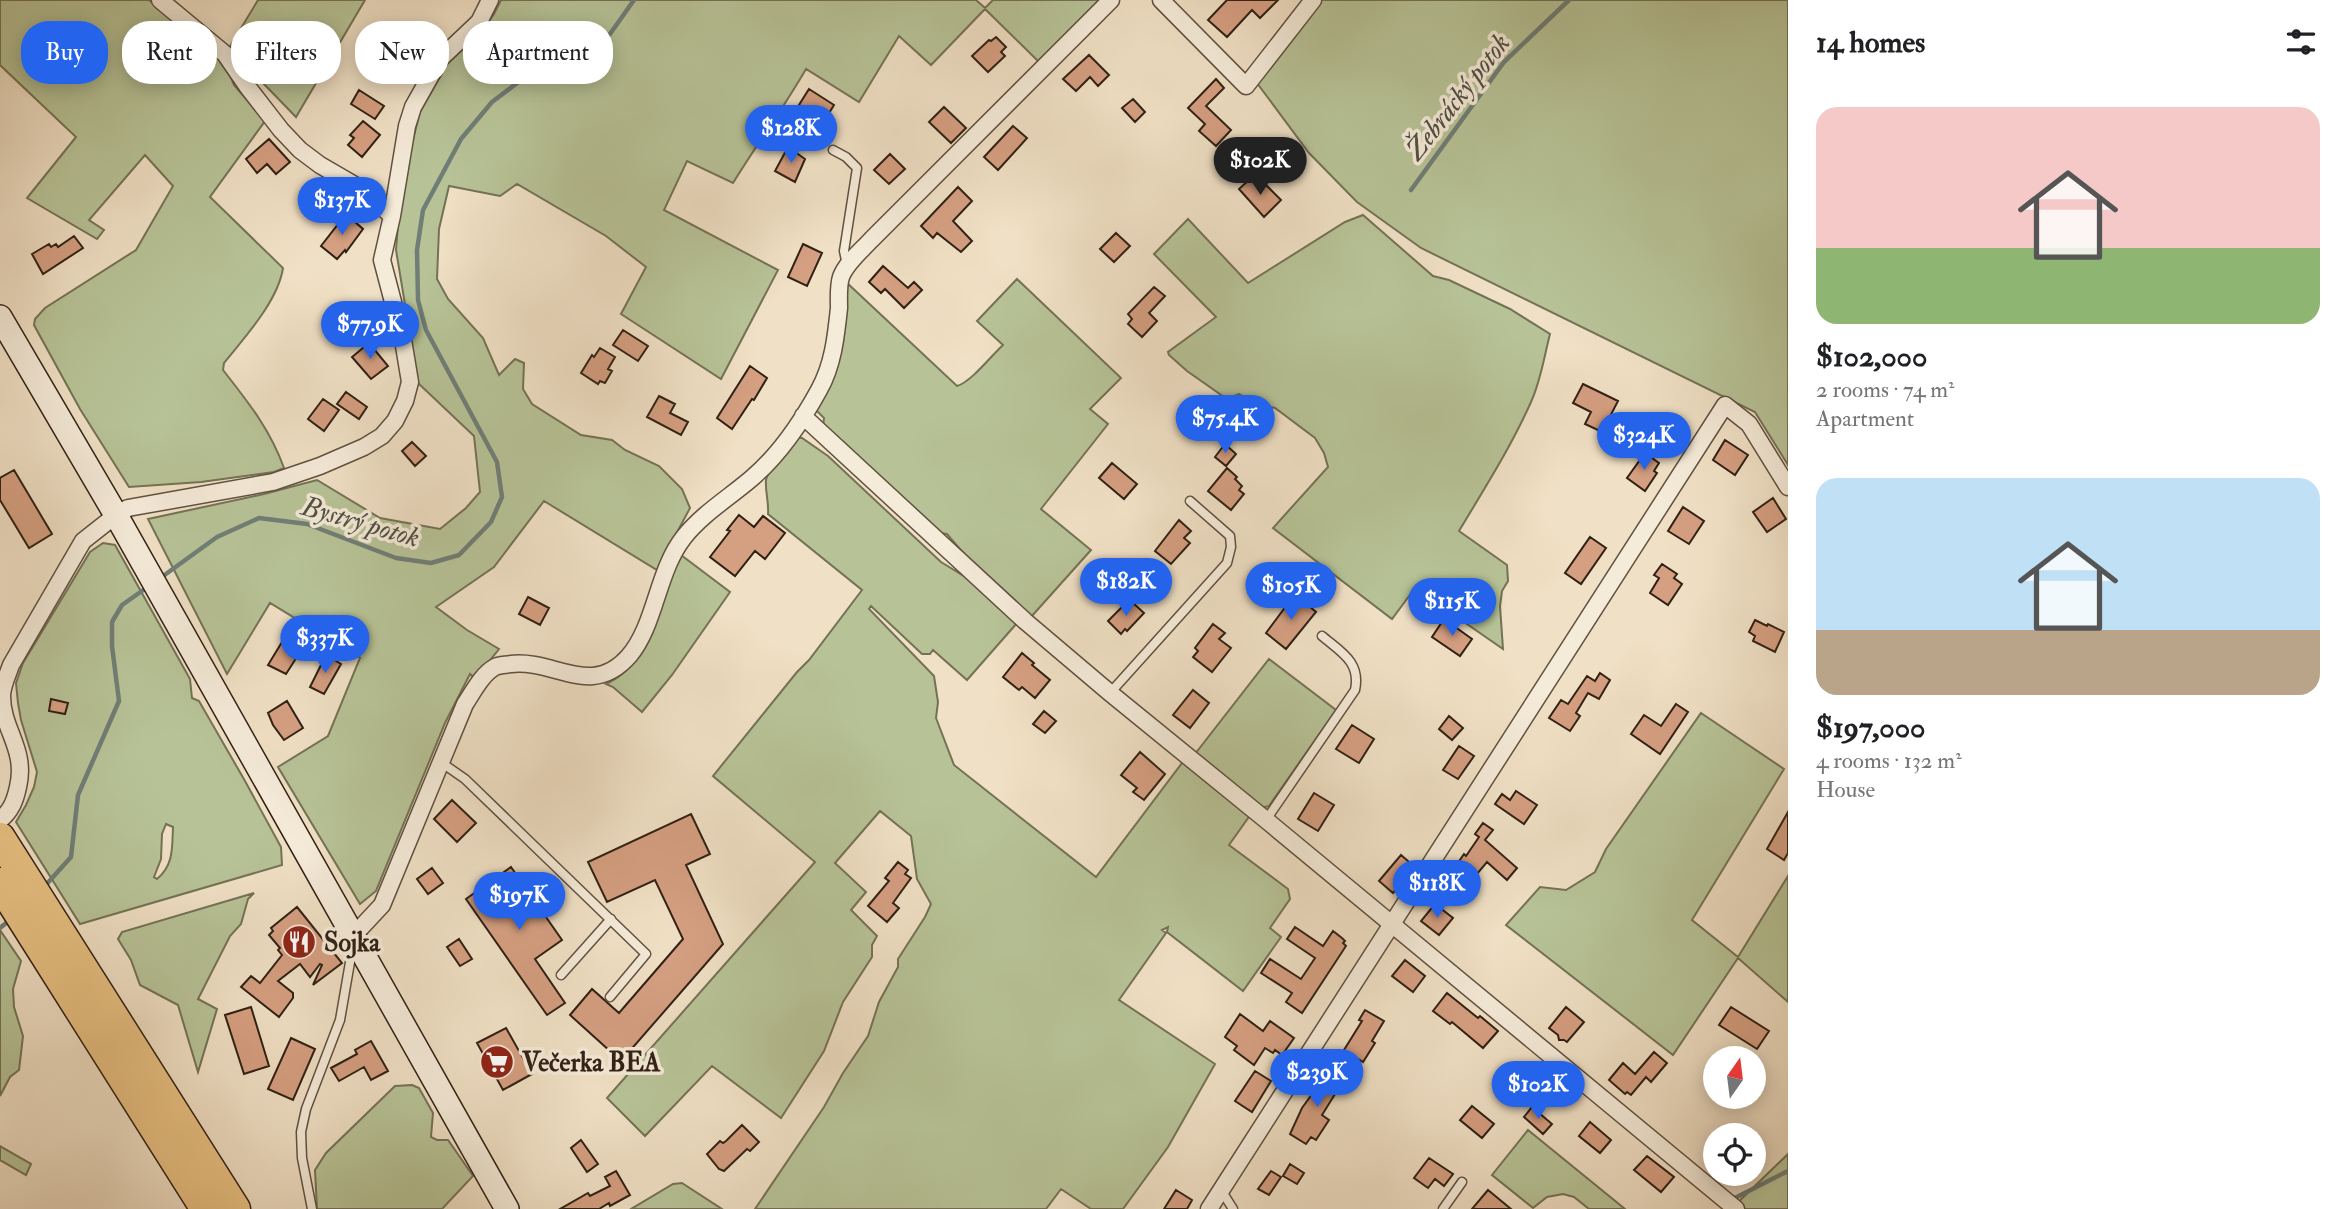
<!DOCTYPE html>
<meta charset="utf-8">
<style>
body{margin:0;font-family:"IM FELL Double Pica",serif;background:#f2f2f2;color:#202124;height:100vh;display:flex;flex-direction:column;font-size:26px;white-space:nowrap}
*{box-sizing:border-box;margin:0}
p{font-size:23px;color:#757577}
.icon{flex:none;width:38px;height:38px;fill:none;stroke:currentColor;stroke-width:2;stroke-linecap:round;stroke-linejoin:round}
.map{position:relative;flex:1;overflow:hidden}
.panel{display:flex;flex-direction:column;background:#fff;width:560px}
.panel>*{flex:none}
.hud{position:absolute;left:21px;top:21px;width:665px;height:63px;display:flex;gap:14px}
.needle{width:46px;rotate:14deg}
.buttons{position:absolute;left:1703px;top:1046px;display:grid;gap:14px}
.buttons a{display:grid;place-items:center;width:63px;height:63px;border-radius:50%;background:#fff;box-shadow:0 4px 18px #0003;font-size:35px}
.price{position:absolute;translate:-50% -60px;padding:0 16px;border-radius:24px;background:#2563eb;color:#fff;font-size:23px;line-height:46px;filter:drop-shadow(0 2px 4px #0008)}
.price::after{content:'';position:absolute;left:50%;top:42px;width:21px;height:16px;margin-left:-10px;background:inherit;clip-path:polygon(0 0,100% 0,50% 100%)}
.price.active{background:#222;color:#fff}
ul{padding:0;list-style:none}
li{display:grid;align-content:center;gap:14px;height:371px;padding:0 28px}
li span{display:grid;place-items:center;height:217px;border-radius:21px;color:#555}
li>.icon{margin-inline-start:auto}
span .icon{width:126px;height:126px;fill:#fffc;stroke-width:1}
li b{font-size:30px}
h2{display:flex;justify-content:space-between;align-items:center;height:84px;padding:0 28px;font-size:30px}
.tag{padding:0 24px;border-radius:28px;background:#fff;box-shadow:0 4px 18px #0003;font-size:24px;line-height:63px}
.tag.active{background:#2563eb;color:#fff}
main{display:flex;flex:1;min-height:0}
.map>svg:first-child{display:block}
.green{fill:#b7c397;stroke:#747256;stroke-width:2;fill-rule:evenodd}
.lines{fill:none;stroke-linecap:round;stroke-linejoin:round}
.stream{stroke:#707e77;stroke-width:4.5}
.building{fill:#d59f81;stroke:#302115;stroke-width:2}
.lane-casing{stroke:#605141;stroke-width:11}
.street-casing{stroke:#605141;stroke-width:19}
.secondary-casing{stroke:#302115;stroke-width:26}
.highway-casing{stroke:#302115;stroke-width:33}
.lane{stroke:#f5ebd9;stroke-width:8}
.street{stroke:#f5ebd9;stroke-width:16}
.secondary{stroke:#f5ebd9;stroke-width:23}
.highway{stroke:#e8c082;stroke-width:30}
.labels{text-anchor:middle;stroke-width:7;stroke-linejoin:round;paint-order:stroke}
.poi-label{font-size:26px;font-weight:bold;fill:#302115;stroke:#f5ebd9;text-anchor:start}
.water-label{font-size:28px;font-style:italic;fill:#505046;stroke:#f5ebd9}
</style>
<main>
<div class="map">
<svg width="1788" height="1209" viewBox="0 0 1788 1209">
<rect width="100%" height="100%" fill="#f0e0c5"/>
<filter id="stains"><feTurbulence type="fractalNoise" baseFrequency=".00286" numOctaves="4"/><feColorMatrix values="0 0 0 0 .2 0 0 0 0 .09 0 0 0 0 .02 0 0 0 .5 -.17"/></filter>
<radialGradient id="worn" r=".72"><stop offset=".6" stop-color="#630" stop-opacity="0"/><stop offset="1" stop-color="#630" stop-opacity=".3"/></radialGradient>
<path class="green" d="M0 0H149L226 65 234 85 265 121 210 197 283 268C278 301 245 337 224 363L223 370C248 402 270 429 284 468L274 472 201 482 129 487 80 409 34 325 35 319 45 308 136 250 173 186 145 155 89 220 104 230 97 239 27 198 76 137 0 65Z
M258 0H365L296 117 229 48Z
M501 0H976L985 8 993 0H1102L1040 63 985 9 931 65 899 36 859 102 806 69C783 109 757 144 733 183L687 161 664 210 778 270 721 379 621 314 646 267 606 236 517 184 500 196 449 186 439 229 437 279 448 299 483 338 499 375 515 359 524 363 523 389 532 404 581 435 612 440 625 450 659 466 682 489 690 508 657 570 544 501 494 567 436 607 467 630 499 649 475 679 470 674 445 723 376 891 360 904 278 767 328 736 360 658 270 603 227 674 148 519 264 494 317 480 380 518 440 529 466 508 480 492 474 436 418 383 396 250 401 187 420 112 448 63 484 28 494 14Z
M1321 0H1788V465L1755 412 1421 248 1357 202 1309 153 1257 83Z
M1363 215 1433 276 1449 280 1510 309 1550 334C1544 357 1541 380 1531 402 1511 447 1484 489 1459 531L1507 565 1508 581 1502 591 1500 606 1503 649 1415 588 1392 619 1273 528 1328 467 1324 453 1315 438 1275 408 1266 406 1260 408 1239 394 1227 399 1187 371 1169 355 1168 352 1216 317 1154 254 1188 219 1248 283 1345 222Z
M1017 279 1121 378 1090 409 1108 424 1041 509 1091 550 1031 617 971 562 947 534 940 533 823 427 824 418 816 410 846 282 957 386C971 382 991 356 1003 345L977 321Z
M796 437 802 438 828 456 941 562 967 578 1017 623 967 680 933 650 930 654H922L871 606 869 609 934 676 938 702 936 718 954 765 1096 877 1185 759 1251 814 1229 845 1288 889 1290 899 1270 928 1281 937 1243 991 1167 932 1168 927 1162 930 1166 933 1119 1000 1215 1064 1168 1147 1123 1209H1091L1061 1189 1046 1209H755L824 1107 843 1073 868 1036 879 1002 898 967V959L925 917 931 904 917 879 911 836 880 811 835 863 866 892 851 910 877 936 872 945V957L843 1002 824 1051 781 1118 712 1066 645 1136 607 1098 815 862 713 776 797 672 809 660 862 590 768 514C769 502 765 491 766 480 768 468 788 447 796 437Z
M103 543 115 545 190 679 192 698 199 701 245 781 281 847 282 865 80 924 16 822 26 805 34 787 37 772 21 720 18 703 16 683 23 663 90 552ZM166 824 173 827C172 847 174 865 157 879L154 877 161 859 162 834Z
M681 555 730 592 672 675 642 712 613 687 606 684C655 662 658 598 681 555Z
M1269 659 1336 710 1269 806 1261 808 1195 754Z
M1701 713 1784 769 1692 920 1738 957 1788 876V1002L1738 958 1673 1055 1506 925 1540 887 1566 890 1595 872 1606 849Z
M254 893 248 899 241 924 230 936 198 999 217 1009 198 1072 178 1005 140 985 131 960 118 939 122 932Z
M0 930 21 961 13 989 14 1007 23 1036 19 1070 10 1077 0 1096Z
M412 1085 419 1088 433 1113 431 1137 437 1140H448L473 1176 442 1209H317L315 1170 326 1153 395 1086Z
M1528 1130 1625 1209H1589L1574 1197 1563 1194 1547 1197 1533 1208 1492 1175Z
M0 1146 31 1164 26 1175 0 1160Z
M1788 1154V1209H1731Z
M682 1183 722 1209H631L673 1184Z"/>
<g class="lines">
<path class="stream" d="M1411 190 1504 62 1569 0
M159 579 217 537 259 518 307 524 396 558 431 563 459 555 491 522 502 497 497 462 426 330 418 300 417 250 423 210 461 139 492 102 546 61 610 34 634 0
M44 887 71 857 78 795 119 701 112 646V622L122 605 149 586
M0 928 10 920
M1731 1200 1788 1171"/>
</g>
<path class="building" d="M1227 0H1278L1260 18 1252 10 1227 37 1208 20Z
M996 37 1006 47 1001 52 1005 56 988 72 972 56 989 40 991 41Z
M1089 55 1109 75 1098 86 1090 77 1076 91 1063 79Z
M1216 79 1224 88 1206 106 1231 130 1216 146 1199 131 1205 124 1188 108Z
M809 89 834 105 824 121 799 105Z
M359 90 384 106 375 119 351 104Z
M1133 99 1145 112 1135 122 1122 108Z
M944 107 966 128 951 143 929 122Z
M363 121 380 135 362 157 348 145 354 138 350 135Z
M1013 126 1027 138 998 170 984 157Z
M269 139 290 162 276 174 267 164 257 173 246 159Z
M788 147 805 159 795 182 775 171Z
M890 154 905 169 889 184 874 170Z
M1250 179 1260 189 1265 184 1281 200 1264 217 1239 189Z
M958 187 972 201 953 221 972 241 961 252 937 233 933 238 921 226Z
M346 214 363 229 346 252 345 250 337 259 321 246Z
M1116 233 1130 246 1114 262 1100 249Z
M74 236 83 248 43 274 32 254 49 244 51 247 56 244 58 247Z
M803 244 822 253 807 286 788 277Z
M883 266 908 288 914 282 922 290 904 308 885 289 881 293 869 282Z
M1154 287 1165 296 1149 313 1157 321 1142 337 1128 324 1132 319 1128 314Z
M623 330 648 346 638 361 613 345Z
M369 343 388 366 371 379 352 357Z
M600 348 615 357 608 369 612 371 605 383 600 381 598 384 581 373 592 355 594 357Z
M750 366 767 378 754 400 752 399 732 429 717 418Z
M1583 384 1618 401 1602 432 1585 424 1591 412 1573 403Z
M346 392 367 407 359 419 337 404Z
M659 396 675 404 670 413 688 422 681 435 647 417Z
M323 399 339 410 324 431 308 419Z
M1649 426 1666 438 1658 449 1641 437Z
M1725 440 1748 455 1735 475 1713 460Z
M412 442 426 456 415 466 402 451Z
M1225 444 1236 454 1226 466 1215 457Z
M1645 453 1659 463 1654 471 1657 473 1645 491 1627 478Z
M1112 463 1137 484 1124 499 1099 478Z
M1227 468 1237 477 1235 479 1242 486 1239 490 1244 494 1231 510 1208 491Z
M14 470 52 534 29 548 0 500V478Z
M1773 498 1786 519 1767 532 1753 512Z
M1683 507 1704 521 1689 544 1668 531Z
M739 515 754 527 763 516 785 533 765 559 755 551 735 576 710 557 730 531 727 530Z
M1179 520 1191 531 1184 538 1190 543 1171 564 1155 551Z
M1590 537 1606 548 1581 584 1565 573Z
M1662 564 1677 574 1674 578 1682 584 1668 605 1650 593 1659 578 1654 575Z
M1295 594 1316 612 1286 649 1266 633Z
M528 597 549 608 540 625 519 614Z
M1132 602 1144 613 1127 631 1125 629 1121 634 1108 621 1123 606 1126 609Z
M1444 619 1472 639 1460 656 1432 637Z
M1755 620 1767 626 1768 624 1784 632 1775 652 1753 641 1755 636 1749 632Z
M293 624 311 635 286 674 268 665Z
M1213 624 1225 633 1219 639 1231 648 1212 672 1193 657 1198 651 1195 648Z
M1022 653 1034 663 1032 665 1050 680 1035 698 1022 687 1019 690 1003 677Z
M326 655 341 664 324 694 310 687Z
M1600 673 1610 680 1599 699 1588 693 1576 713 1580 716 1570 731 1549 718 1561 700 1568 704 1587 676 1595 681Z
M1193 690 1209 703 1190 728 1173 715Z
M51 699 68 703 65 714 49 711Z
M287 701 303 728 284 740 273 725 268 713Z
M1676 704 1688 712 1660 754 1631 734 1644 715 1661 726Z
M1044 711 1056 721 1045 733 1033 724Z
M1449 716 1463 728 1452 740 1439 729Z
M1352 725 1374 739 1359 763 1336 749Z
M1459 746 1474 756 1458 779 1443 770Z
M1140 752 1165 774 1144 800 1133 792 1137 788 1121 775Z
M1516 791 1537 805 1524 824 1495 804 1502 794 1510 800Z
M1314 793 1334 805 1318 831 1298 819Z
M452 800 476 823 457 842 434 819Z
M1788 812V853L1784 860 1767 849Z
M691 814 710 854 686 865 723 944 621 1061 570 1015 592 989 619 1013 683 939 655 880 607 902 588 862Z
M1483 823 1493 830 1485 840 1517 868 1507 880 1487 862 1477 874 1469 869 1464 877 1453 870 1464 854 1466 856 1479 837 1475 834Z
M1401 855 1415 867 1393 893 1379 881Z
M898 862 908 870 905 874 911 878 893 903 899 908 887 922 868 906 889 881 885 878Z
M511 867 562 940 535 959 565 1003 547 1015 466 899Z
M432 868 443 883 428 894 417 879Z
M1435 904 1453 918 1439 935 1421 921Z
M297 907 342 963 313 985 322 965 320 964 310 977 300 964 278 981 293 993V998L279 1017 241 987 251 976 260 983 282 955 278 950 280 948 269 935 273 931 271 928Z
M1295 927 1323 946 1333 931 1342 938 1345 941 1343 943 1346 946 1302 1013 1286 1002 1292 993 1261 973 1270 959 1301 979 1315 958 1287 939Z
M459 939 472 959 460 966 447 947Z
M1405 960 1425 976 1413 992 1392 976Z
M1447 993 1478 1018 1480 1016 1498 1031 1483 1048 1452 1022 1450 1024 1433 1011Z
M251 1007 269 1066 244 1074 225 1015Z
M1566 1007 1584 1022 1567 1042 1564 1040H1559L1558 1035 1549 1028Z
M1731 1007 1769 1031 1757 1049 1719 1025Z
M1365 1010 1384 1021 1372 1041 1375 1043 1363 1062 1344 1050 1362 1021 1359 1020Z
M1240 1014 1263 1031 1270 1021 1294 1038 1282 1055 1275 1050 1273 1053 1265 1048 1254 1065 1234 1050 1237 1046 1225 1037Z
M506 1028 532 1074 503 1090 477 1043Z
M291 1038 315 1049 293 1100 268 1089Z
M371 1041 388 1071 371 1080 364 1067 339 1081 331 1068 357 1054 355 1050Z
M1654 1052 1667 1063 1651 1082 1646 1077 1631 1095 1627 1092 1625 1094 1609 1080 1623 1063 1635 1074Z
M1542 1067 1557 1080 1539 1100 1524 1087Z
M1331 1068 1345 1078 1322 1115 1329 1120 1316 1140 1311 1137 1306 1144 1290 1134 1302 1108Z
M1255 1071 1271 1081 1252 1112 1235 1101Z
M1472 1106 1494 1124 1482 1138 1460 1120Z
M1532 1107 1552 1124 1543 1134 1524 1117Z
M1590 1122 1611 1140 1600 1153 1579 1136Z
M742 1125 759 1142 750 1151 747 1149 724 1171 719 1169 707 1154 720 1141 723 1143 726 1141Z
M581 1140 598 1164 587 1172 571 1148Z
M1647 1156 1674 1177 1661 1192 1634 1170Z
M1429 1158 1453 1174 1444 1186 1435 1179 1428 1188 1414 1178Z
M1290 1164 1304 1173 1297 1184 1283 1176Z
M616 1171 630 1195 610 1206 609 1203 599 1209H560L588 1193 590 1196 610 1186 605 1177Z
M1271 1171 1281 1177 1269 1195 1258 1189Z
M1176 1190 1192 1200 1187 1209H1164Z
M1488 1190 1511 1209H1472Z"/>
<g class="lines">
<g class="lane-casing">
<path id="lane" d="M833 150 846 157 857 168 844 251 847 265
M1110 693 1227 563 1231 547 1230 536 1190 501
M442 763 465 779 646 954 610 997
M1266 820 1355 690C1361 662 1341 652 1322 636
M561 975 611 919
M1221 1190 1233 1209
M312 1209 302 1158 301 1132 306 1109 340 1020 353 945
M1443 1209 1462 1182"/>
</g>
<g class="street-casing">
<path id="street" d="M160 0 225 54 247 86 281 130 300 150 320 165 363 190 392 216
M1161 0 1246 86 1313 0
M803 416 1025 621 1110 693 1266 820 1736 1209
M0 820C11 811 15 801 18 787 27 749 2 730 2 696 2 686 8 674 11 665L83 541 116 515 128 508 273 482 320 466 364 447 382 436 395 421 405 401 410 382 403 340 382 260 392 216 407 126 413 107 440 59 479 22 490 0
M354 935 382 905 465 704C473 692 482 674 495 667 499 665 506 665 511 664 555 659 591 699 629 656 656 624 657 571 684 537 702 514 730 497 752 478 779 455 802 421 819 390 833 365 836 337 839 308 839 299 838 286 841 277 846 263 862 250 871 240L1111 0
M1209 1209 1725 405 1749 424 1788 487"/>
</g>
<g class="secondary-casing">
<path id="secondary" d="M0 317 116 515 507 1209"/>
</g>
<g class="highway-casing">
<path id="highway" d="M0 838 235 1209
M0 883 206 1209"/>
</g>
<use href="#lane" class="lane"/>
<use href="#street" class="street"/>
<use href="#secondary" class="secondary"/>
<use href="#highway" class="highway"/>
</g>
<defs>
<g id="restaurant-disc" transform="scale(1.75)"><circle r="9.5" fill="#8f2418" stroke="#f5ebd9"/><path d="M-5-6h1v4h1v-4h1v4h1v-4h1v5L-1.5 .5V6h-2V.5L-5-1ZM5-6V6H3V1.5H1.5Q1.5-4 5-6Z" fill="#fff"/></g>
<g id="supermarket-disc" transform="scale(1.75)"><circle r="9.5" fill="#8f2418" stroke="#f5ebd9"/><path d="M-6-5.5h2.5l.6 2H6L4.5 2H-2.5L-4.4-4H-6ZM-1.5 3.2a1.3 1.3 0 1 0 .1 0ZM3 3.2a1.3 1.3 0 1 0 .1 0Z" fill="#fff"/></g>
</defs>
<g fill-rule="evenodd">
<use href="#restaurant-disc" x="299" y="942"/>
<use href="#supermarket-disc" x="497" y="1062"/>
</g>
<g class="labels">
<g class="poi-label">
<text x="324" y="951">Sojka</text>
<text x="522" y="1071">Večerka BEA</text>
</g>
<g class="water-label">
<text transform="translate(1457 96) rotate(-52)" y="10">Žebrácký potok</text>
<text transform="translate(361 521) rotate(16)" y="10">Bystrý potok</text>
</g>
</g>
<rect width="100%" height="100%" filter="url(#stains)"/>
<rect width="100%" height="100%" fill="url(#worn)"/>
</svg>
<div class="buttons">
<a><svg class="needle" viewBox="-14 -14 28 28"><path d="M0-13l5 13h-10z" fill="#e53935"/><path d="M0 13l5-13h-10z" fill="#757577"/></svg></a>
<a><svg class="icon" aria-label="locate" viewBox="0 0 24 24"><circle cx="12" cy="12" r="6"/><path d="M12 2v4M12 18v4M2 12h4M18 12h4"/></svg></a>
</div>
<b class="price" style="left:791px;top:165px">$128K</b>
<b class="price active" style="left:1260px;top:197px">$102K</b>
<b class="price" style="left:342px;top:237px">$137K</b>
<b class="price" style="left:370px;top:361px">$77.9K</b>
<b class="price" style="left:1225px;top:455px">$75.4K</b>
<b class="price" style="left:1644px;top:472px">$324K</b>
<b class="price" style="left:1126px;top:618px">$182K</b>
<b class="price" style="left:1291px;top:622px">$105K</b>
<b class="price" style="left:1452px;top:638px">$115K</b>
<b class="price" style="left:325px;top:675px">$337K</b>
<b class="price" style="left:1437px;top:920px">$118K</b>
<b class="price" style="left:519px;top:932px">$197K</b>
<b class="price" style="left:1317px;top:1109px">$239K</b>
<b class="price" style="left:1538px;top:1121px">$102K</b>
<div class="hud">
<a class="tag active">Buy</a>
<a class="tag">Rent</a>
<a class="tag">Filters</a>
<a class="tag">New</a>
<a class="tag">Apartment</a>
</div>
</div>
<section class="panel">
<h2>14 homes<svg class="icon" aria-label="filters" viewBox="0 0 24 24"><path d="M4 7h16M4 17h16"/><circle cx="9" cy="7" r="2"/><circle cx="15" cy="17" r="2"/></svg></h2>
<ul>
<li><span style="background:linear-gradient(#f6c9c9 65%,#8fb573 0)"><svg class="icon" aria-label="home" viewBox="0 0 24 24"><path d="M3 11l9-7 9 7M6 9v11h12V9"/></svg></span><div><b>$102,000</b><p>2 rooms · 74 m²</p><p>Apartment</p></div></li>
<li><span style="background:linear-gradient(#bfe0f5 70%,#b9a48a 0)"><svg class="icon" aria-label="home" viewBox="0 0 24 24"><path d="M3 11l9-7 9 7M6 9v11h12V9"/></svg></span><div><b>$197,000</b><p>4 rooms · 132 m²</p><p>House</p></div></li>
</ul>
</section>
</main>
